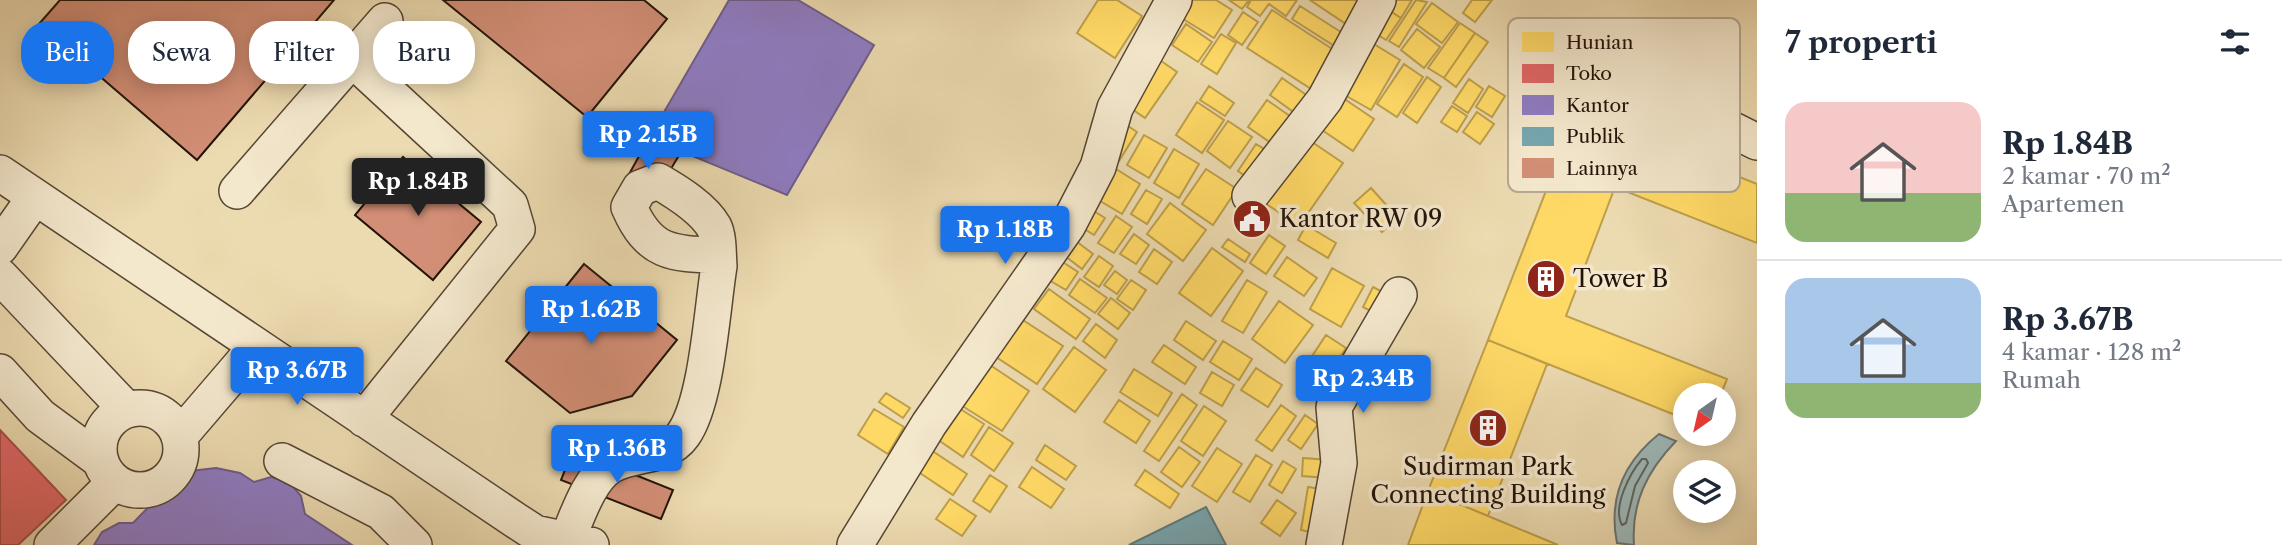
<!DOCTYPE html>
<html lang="id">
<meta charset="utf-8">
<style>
body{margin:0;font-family:"Libre Caslon Text",serif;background:#f2f2f3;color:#1f2937;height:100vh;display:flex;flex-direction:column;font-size:26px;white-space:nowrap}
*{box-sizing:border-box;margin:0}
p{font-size:23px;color:#747a83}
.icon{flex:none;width:38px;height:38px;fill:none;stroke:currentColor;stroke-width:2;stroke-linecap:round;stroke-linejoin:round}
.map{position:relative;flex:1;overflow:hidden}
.drawer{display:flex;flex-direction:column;background:#fff;width:525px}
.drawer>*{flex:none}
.hud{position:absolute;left:21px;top:21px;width:665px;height:63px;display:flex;gap:14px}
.needle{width:46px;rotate:214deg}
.buttons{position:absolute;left:1673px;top:383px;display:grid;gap:14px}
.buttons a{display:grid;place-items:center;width:63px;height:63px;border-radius:50%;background:#fff;box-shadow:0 4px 18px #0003;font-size:35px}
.price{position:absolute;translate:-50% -60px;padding:0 16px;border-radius:7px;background:#1a73e8;color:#fff;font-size:23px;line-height:46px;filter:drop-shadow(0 2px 4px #0008)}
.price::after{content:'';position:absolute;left:50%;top:42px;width:21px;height:16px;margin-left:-10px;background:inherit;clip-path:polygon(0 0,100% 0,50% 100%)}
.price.active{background:#222;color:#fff}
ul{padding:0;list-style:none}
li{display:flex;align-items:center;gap:21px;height:175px;padding:0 28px}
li+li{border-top:2px solid #e0e1e3}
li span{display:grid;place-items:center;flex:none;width:196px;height:140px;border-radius:21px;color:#555}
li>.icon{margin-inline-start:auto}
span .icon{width:84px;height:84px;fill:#fffc;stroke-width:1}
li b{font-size:30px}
h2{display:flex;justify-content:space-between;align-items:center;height:84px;padding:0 28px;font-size:30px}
.tag{padding:0 24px;border-radius:28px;background:#fff;box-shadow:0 4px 18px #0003;font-size:24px;line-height:63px}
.tag.active{background:#1a73e8;color:#fff}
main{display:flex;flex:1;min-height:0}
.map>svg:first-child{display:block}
.water{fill:#9eb8b7;stroke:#6d7671;stroke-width:2}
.homes{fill:#ffd966;stroke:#bd9e4a;stroke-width:2}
.shops{fill:#e06666;stroke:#a74d4a;stroke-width:2}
.offices{fill:#8e7cc3;stroke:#6e5d8b;stroke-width:2}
.public{fill:#76a5af;stroke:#5d7a7d;stroke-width:2}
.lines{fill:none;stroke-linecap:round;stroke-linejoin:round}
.shore{stroke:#606660;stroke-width:2}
.building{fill:#d28e76;stroke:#231409;stroke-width:2}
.minor-casing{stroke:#554633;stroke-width:38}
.minor{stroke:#f3e7cc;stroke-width:35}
.labels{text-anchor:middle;stroke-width:7;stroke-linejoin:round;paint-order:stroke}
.poi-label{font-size:24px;fill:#231409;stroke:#f3e7cc;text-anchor:start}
.key{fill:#f3e7cc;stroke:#b5a892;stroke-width:2}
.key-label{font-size:19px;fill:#231409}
</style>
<main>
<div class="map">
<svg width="1757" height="545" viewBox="0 0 1757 545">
<rect width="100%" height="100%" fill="#ecdab0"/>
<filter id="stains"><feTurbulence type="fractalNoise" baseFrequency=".00286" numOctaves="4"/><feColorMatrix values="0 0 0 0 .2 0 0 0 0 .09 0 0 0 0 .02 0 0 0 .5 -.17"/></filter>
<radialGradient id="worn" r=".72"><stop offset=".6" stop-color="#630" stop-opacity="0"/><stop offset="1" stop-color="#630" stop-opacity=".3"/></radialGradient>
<path class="water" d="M1659 434 1676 441C1647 471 1631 503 1634 545L1617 543C1608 498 1624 462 1659 434Z"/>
<path class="homes" d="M1098 0H1117L1142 16 1115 58 1077 33Z
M1184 0H1216L1232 10 1214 38 1175 14Z
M1229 0H1249L1242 9Z
M1251 0H1297L1286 16 1269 4 1260 16 1247 7Z
M1310 0H1362L1346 24Z
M1385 0H1412L1401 18 1381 5Z
M1416 0 1427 2 1399 47 1389 41Z
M1472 0H1492L1475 22 1463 13Z
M1432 3 1458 22 1442 43 1416 24Z
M1381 5 1401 18 1386 40 1367 28Z
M1300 6 1344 34 1336 47 1292 19Z
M1272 10 1340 54 1316 92 1247 48Z
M1243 12 1258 22 1242 45 1228 35Z
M1460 23 1475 33 1444 78 1428 68Z
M1186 24 1212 42 1198 62 1172 45Z
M1417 29 1440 47 1424 68 1401 50Z
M1475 33 1488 42 1456 87 1444 78Z
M1221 34 1236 43 1217 74 1201 64Z
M1364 38 1400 60 1371 110 1334 89Z
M1154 56 1177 72 1145 118 1122 102Z
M1404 64 1423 77 1397 117 1377 104Z
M1427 77 1441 87 1417 123 1403 113Z
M1282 78 1315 101 1303 119 1270 95Z
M1469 79 1483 89 1468 113 1453 103Z
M1209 86 1234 103 1225 116 1200 100Z
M1489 86 1505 96 1492 117 1476 107Z
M1340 96 1374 119 1353 151 1319 128Z
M1267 100 1297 121 1278 148 1248 127Z
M1197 102 1224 120 1202 153 1176 135Z
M1452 106 1467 116 1457 132 1441 122Z
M1577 111 1757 184V243L1615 187 1566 316 1727 379 1720 396H1685V419L1488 340Z
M1477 112 1494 124 1480 144 1463 132Z
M1228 121 1252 137 1230 168 1207 151Z
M1122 122 1137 132 1119 161 1103 151Z
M1144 135 1167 148 1149 178 1127 165Z
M1306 138 1343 163 1299 226 1262 201Z
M1256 144 1274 155 1255 183 1238 171Z
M1174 149 1199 164 1179 198 1154 183Z
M1108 164 1140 184 1122 214 1090 195Z
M1206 169 1237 189 1213 225 1182 204Z
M1371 188 1398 218 1382 232 1354 203Z
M1146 190 1162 199 1147 224 1131 214Z
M1170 203 1206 230 1183 261 1147 234Z
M1089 208 1105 218 1094 235 1078 225Z
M1116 216 1132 227 1114 253 1098 243Z
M1306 225 1336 243 1328 258 1298 240Z
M1134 234 1149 245 1136 264 1120 254Z
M1269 235 1285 246 1266 274 1250 263Z
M1072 238 1093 254 1082 269 1061 253Z
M1228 239 1250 254 1245 262 1222 247Z
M1212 248 1243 271 1211 316 1179 293Z
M1154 249 1172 262 1157 284 1139 272Z
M1099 256 1113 266 1099 287 1084 277Z
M1055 257 1078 272 1066 290 1042 276Z
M1287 257 1317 278 1304 296 1274 276Z
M1332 268 1364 286 1341 327 1310 309Z
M1115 271 1127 280 1117 294 1104 285Z
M1080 279 1107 298 1095 313 1069 295Z
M1131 280 1146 290 1133 310 1117 299Z
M1247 280 1267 292 1243 333 1222 321Z
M1373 287 1390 296 1380 316 1363 307Z
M1049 289 1090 319 1076 339 1034 309Z
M1111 298 1130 313 1118 329 1098 314Z
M1279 301 1313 325 1285 363 1252 339Z
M1015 315 1063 346 1037 384 990 353Z
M1186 321 1216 341 1203 360 1174 340Z
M1096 324 1117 340 1105 358 1083 341Z
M1326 335 1346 348 1322 386 1301 373Z
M1488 340 1547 364 1488 516 1428 491Z
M1223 341 1252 359 1239 380 1210 362Z
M1164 345 1196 367 1185 384 1152 362Z
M1074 347 1106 370 1075 412 1043 389Z
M984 361 1029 391 1002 431 956 402Z
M1256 368 1282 385 1268 407 1241 390Z
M1134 369 1172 393 1158 416 1120 392Z
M1212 372 1234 385 1222 406 1200 393Z
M886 393 910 408 903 418 879 402Z
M1182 394 1197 405 1159 461 1144 451Z
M1119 400 1150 421 1136 443 1104 422Z
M954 405 984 424 963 457 934 437Z
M1281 405 1296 416 1272 451 1256 440Z
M1204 406 1226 421 1203 456 1181 441Z
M874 409 904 427 888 454 858 435Z
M1305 415 1318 424 1301 449 1288 440Z
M989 427 1013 443 994 471 971 455Z
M1045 445 1076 466 1066 480 1036 460Z
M925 446 967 474 953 495 911 467Z
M1179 447 1200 462 1182 487 1161 472Z
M1217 448 1242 464 1217 502 1192 486Z
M1256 455 1272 465 1250 502 1233 492Z
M1303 458 1330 460 1328 478 1302 476Z
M1283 461 1296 469 1282 493 1269 485Z
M1032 467 1064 489 1051 508 1019 487Z
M1145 470 1179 494 1170 508 1135 485Z
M990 475 1007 486 990 512 973 501Z
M1308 487 1321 489 1314 533 1301 530Z
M1428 491 1488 516 1558 545H1408Z
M950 499 976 516 962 536 936 519Z
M1277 500 1296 513 1280 536 1261 523Z"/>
<path class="shops" d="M0 430 66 500 18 545H0Z"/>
<path class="offices" d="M729 0H798L874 45 787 195 649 138Z
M216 468 240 473 254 482 271 477 289 482 301 496 305 514 352 545H94L102 532 119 523H133L170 485 190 471Z"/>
<path class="public" d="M1251 205 1266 216 1254 232 1239 222Z
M1206 507 1226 545H1129Z"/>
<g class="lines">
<path class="shore" d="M1642 459H1646L1648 463 1635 486 1626 523 1622 525C1612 507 1630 473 1642 459Z"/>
</g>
<path class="building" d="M60 0H334L197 160 39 24Z
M443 0H644L667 19 587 117Z
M649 138 681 152 659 189 612 205Z
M403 157 481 222 433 280 355 215Z
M584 264 677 340 632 396 570 413 506 361Z
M573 450 673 490 661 519 561 480Z"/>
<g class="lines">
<g class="minor-casing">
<path id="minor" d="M352 59 510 205 517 229 364 419
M1575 74 1592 64 1607 67 1757 142
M0 173 515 520 535 533 591 545
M237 191 385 21
M1250 196 1325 99 1378 0
M0 247 35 197
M0 276 127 410
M0 372 40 416 101 461
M99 449a41 41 0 1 1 82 0a41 41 0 1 1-82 0Z
M179 437 257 346
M282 461 381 512 414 545
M567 540C577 518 588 480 610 466 633 452 666 459 683 435 707 402 712 309 719 266 718 256 719 237 714 227 703 208 677 192 658 181L640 188 629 207C649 253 671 254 718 255
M52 545 115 482
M855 545 929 424 1068 225 1098 167 1115 108 1174 0
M1324 545 1339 463 1334 407 1399 295"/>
</g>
<use href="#minor" class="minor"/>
</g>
<defs>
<g id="civic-disc" transform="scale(2.0125)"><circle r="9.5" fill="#8f2418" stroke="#f3e7cc"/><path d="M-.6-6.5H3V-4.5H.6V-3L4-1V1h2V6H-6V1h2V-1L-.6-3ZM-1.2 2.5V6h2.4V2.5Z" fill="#fff"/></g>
<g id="building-disc" transform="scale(2.0125)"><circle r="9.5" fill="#8f2418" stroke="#f3e7cc"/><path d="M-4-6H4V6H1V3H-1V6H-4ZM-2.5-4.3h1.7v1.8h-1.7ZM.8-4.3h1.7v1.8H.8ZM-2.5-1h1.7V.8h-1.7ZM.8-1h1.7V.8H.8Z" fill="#fff"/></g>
</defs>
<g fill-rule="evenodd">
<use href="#civic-disc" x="1252" y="219"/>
<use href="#building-disc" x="1546" y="279"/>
<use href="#building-disc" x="1488" y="428"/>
</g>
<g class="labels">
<g class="poi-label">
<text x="1279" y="227">Kantor RW 09</text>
<text x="1573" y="287">Tower B</text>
<text x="1488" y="475" text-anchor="middle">Sudirman Park<tspan x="1488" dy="28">Connecting Building</tspan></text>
</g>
</g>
<rect x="1508" y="18" width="232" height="174" rx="10" class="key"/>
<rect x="1522" y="32" width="32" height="20" fill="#ffd966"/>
<rect x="1522" y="64" width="32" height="19" fill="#e06666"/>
<rect x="1522" y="95" width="32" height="20" fill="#8e7cc3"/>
<rect x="1522" y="127" width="32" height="19" fill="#76a5af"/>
<rect x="1522" y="158" width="32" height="20" fill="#d28e76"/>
<g class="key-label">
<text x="1566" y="49">Hunian</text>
<text x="1566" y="80">Toko</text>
<text x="1566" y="112">Kantor</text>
<text x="1566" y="143">Publik</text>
<text x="1566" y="175">Lainnya</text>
</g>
<rect width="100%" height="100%" filter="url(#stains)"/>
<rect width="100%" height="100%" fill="url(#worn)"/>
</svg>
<div class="buttons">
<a><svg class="needle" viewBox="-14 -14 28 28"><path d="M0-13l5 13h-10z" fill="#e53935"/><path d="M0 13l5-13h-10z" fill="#747a83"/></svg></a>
<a><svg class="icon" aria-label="layers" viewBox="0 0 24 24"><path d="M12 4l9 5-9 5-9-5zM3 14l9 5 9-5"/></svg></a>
</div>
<b class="price" style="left:648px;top:171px">Rp 2.15B</b>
<b class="price active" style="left:418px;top:218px">Rp 1.84B</b>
<b class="price" style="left:1005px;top:266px">Rp 1.18B</b>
<b class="price" style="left:591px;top:346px">Rp 1.62B</b>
<b class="price" style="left:297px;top:407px">Rp 3.67B</b>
<b class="price" style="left:1363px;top:415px">Rp 2.34B</b>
<b class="price" style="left:617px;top:485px">Rp 1.36B</b>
<div class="hud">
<a class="tag active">Beli</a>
<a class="tag">Sewa</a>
<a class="tag">Filter</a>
<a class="tag">Baru</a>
</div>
</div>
<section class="drawer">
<h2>7 properti<svg class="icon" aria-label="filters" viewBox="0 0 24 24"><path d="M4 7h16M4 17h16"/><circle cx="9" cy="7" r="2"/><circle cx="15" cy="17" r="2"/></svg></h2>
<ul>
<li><span style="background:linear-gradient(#f6c9c9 65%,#8fb573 0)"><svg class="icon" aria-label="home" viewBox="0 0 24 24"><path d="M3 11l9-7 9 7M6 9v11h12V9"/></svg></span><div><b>Rp 1.84B</b><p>2 kamar · 70 m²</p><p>Apartemen</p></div></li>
<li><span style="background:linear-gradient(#a9c7e8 75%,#8fb573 0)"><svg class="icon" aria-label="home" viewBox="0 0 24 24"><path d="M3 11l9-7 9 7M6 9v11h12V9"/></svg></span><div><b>Rp 3.67B</b><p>4 kamar · 128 m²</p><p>Rumah</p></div></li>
</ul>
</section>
</main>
